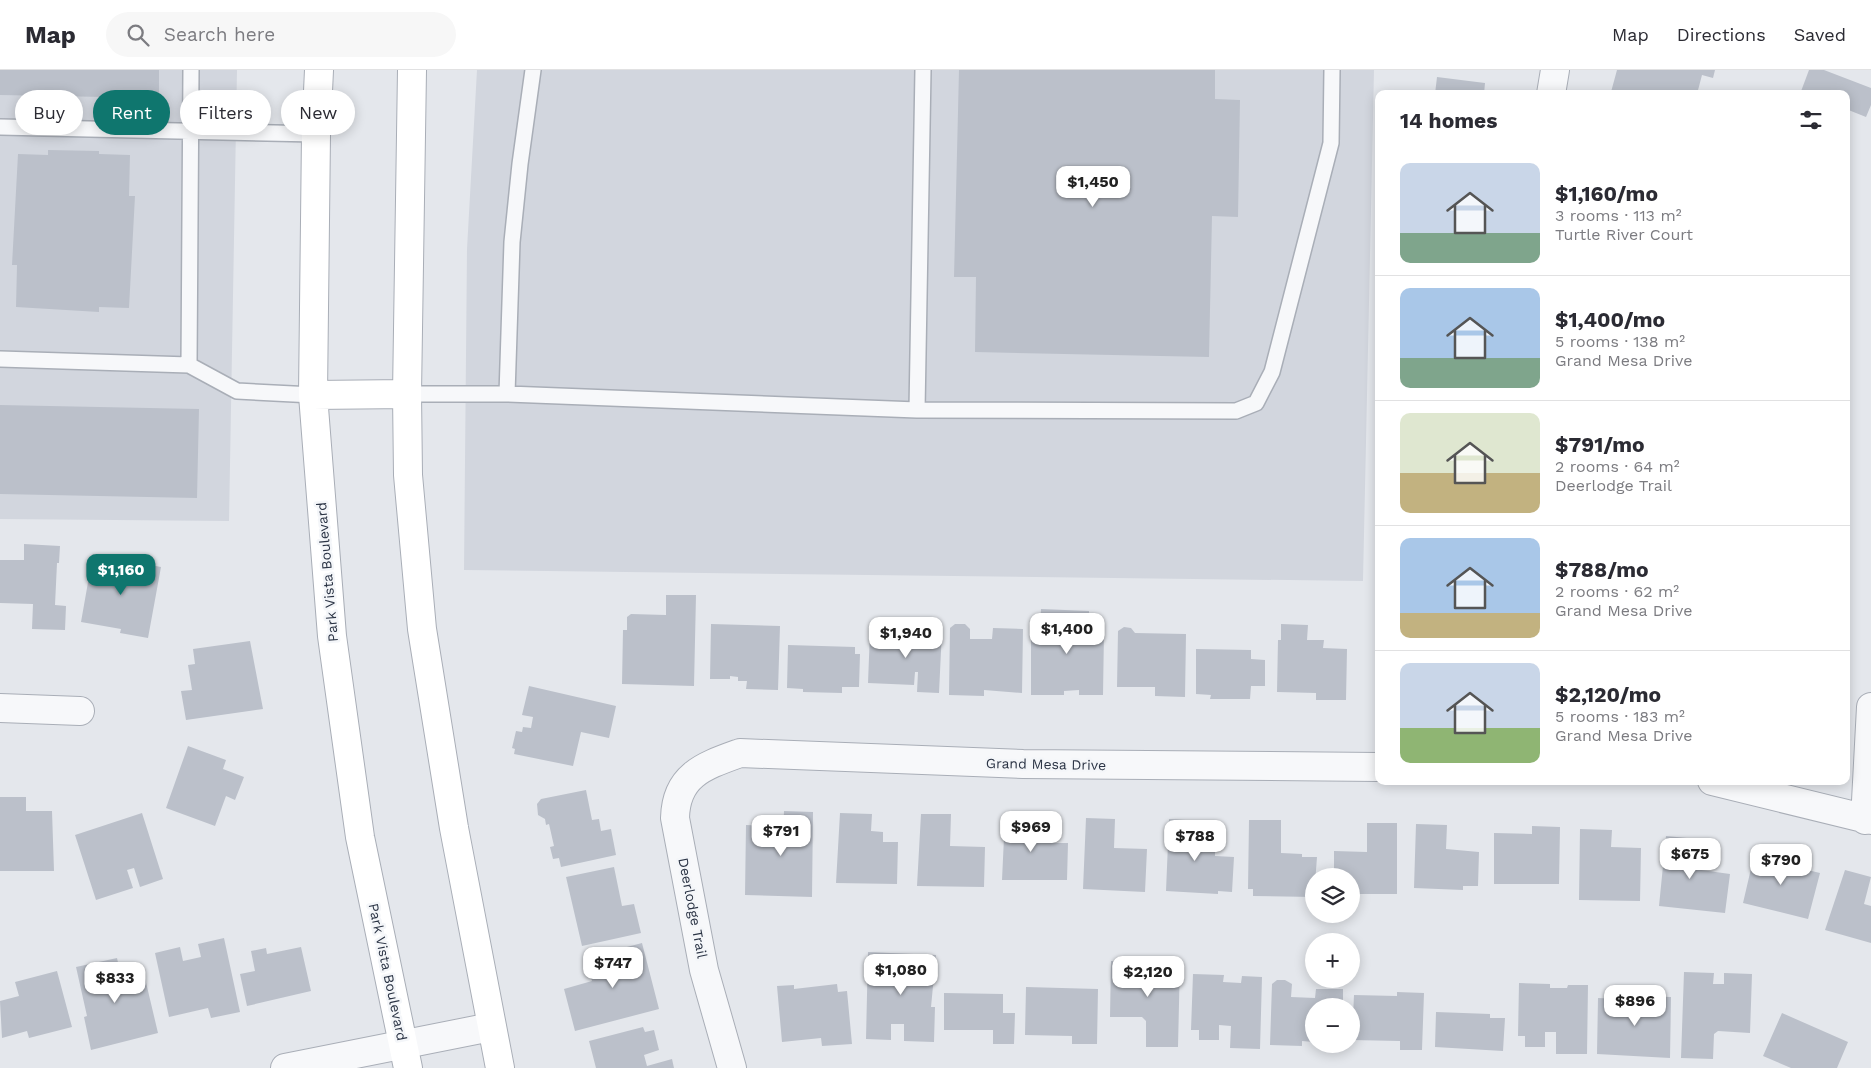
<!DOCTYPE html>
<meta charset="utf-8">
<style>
body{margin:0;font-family:"Work Sans",sans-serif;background:#f7f7f7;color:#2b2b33;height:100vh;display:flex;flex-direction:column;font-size:19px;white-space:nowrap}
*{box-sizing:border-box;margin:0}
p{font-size:16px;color:#7c7c81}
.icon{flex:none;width:28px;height:28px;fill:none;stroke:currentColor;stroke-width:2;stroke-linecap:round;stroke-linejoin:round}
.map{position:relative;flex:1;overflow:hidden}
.drawer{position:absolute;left:1375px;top:20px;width:475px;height:695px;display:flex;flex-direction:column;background:#fff;border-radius:10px;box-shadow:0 2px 12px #0003}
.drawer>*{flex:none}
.guide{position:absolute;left:15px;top:20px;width:475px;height:45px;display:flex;gap:10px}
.controls{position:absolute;left:1305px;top:798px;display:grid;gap:10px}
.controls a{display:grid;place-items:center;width:55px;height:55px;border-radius:50%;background:#fff;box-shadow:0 2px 12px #0003;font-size:25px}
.price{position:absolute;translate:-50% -42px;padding:0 11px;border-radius:10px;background:#fff;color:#222;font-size:16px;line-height:32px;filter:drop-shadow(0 1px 2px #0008)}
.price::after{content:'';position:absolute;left:50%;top:30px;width:15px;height:11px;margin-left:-8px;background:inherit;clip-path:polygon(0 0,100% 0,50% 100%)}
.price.current{background:#0f766e;color:#fff}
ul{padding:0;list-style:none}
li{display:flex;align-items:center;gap:15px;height:125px;padding:0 25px}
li+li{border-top:1px solid #e1e1e2}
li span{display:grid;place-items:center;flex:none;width:140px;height:100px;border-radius:10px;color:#555}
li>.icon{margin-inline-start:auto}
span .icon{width:60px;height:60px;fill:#fffc;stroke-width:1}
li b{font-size:21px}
h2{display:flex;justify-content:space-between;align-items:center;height:60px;padding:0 25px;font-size:21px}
.tag{padding:0 18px;border-radius:22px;background:#fff;box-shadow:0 2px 12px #0003;font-size:18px;line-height:45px}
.tag.current{background:#0f766e;color:#fff}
header{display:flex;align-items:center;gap:30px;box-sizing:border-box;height:70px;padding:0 25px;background:#fff;border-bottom:1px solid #e1e1e2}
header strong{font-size:24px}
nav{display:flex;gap:28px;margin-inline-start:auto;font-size:18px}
.search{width:350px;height:45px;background:#f7f7f7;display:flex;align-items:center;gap:12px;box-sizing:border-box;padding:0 18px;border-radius:28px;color:#7c7c81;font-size:19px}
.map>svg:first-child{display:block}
.built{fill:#d2d6de}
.building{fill:#bbc0ca}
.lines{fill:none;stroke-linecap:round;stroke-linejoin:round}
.service-casing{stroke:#a9aeb7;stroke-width:18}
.minor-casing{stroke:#a9aeb7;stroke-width:30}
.secondary-casing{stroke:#a9aeb7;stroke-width:30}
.service{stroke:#f7f8fa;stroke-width:15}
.minor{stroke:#f7f8fa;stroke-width:28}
.secondary{stroke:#fff;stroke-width:28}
.labels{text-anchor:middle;stroke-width:5;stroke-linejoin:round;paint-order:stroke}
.street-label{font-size:14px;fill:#2b3445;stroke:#f4f6f9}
</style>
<header>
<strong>Map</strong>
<div class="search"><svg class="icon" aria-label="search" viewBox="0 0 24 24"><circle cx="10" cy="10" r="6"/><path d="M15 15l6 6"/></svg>Search here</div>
<nav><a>Map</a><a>Directions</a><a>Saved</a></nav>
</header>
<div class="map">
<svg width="1871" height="998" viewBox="0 0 1871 998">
<rect width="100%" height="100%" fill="#e4e7ec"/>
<path class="built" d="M0 0H237L229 451 0 449Z
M477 0H1374L1363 511 464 500 467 179Z"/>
<path class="building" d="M0 0H159V28L0 25Z
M959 0H1215V29L1240 30 1238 147 1212 146 1209 287 975 282 976 207H954Z
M1617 0H1715L1713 8 1702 5 1697 24 1611 22Z
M1809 0H1824L1871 18V35L1866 47 1846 39V24H1800Z
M1437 7 1485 13 1484 24H1435Z
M48 80 99 81V84L130 85 129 126H135L129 238 99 237V242L16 237 17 195H12L18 84 48 85Z
M0 335 199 339 197 428 0 424Z
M24 474 60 476 59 493H57L55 535 66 536 65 560 32 559 33 534 0 533V490H24Z
M93 484 114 488 110 510 116 511 120 489 161 497 148 568 120 563 121 559 81 552Z
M666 525H696L694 616 622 614 623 560H627V547L631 544 666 545Z
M1041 539 1089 541V561H1104L1103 625H1079V620L1064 621V625H1031V568H1034V558L1040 555Z
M711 554 780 556 778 620 746 619 747 611H738V607L730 606V609H710Z
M955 554H965L970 559V569H992L993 558 1023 559 1022 623 984 620V626L949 625 950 558Z
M1281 554 1308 555 1307 570H1324L1323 578 1347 579 1346 630H1316V623L1277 622 1278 570H1281Z
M1124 557 1131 558 1135 563 1186 564 1185 627 1155 626V617H1117L1118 561Z
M915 559 942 560 939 623 917 622 918 602H915L914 615 868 613 870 562 915 564Z
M250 571 263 639 186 650 181 621 192 620 188 595 195 594 193 579Z
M788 575 855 577V584H860L859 617H842V623L803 622V619L787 618Z
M1196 579 1251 580V589L1265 590V616H1251L1250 629H1210L1211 625 1196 624Z
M529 616 616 636 609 668 581 662 573 696 514 684 515 679 512 678 516 661 522 662 523 657 531 658 533 647 522 645Z
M188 676 226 690 223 699 244 707 235 730 226 726 215 756 166 738Z
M586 720 592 750 599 749 601 761 611 759 616 785 561 797 559 788 553 789 550 777 554 776 549 754 546 755 545 749 538 745 537 734 541 729Z
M0 727H26V741H52L54 801H0Z
M784 741 813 742 812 827 745 825 746 755 767 756V750H778V766H783Z
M142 743 163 809 140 817 134 798 127 800 133 818 96 830 75 765Z
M840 743 872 744 871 761 883 762V772H898L897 814 836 813Z
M921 744H951L950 776 985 777 984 817 917 816Z
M1005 746 1036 747 1035 773H1068L1067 810H1002Z
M1086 748 1115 749 1114 778 1147 779 1145 822 1083 819Z
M1169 749 1201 751 1200 777H1215V786L1234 787 1232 822 1218 821V824L1166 821Z
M1249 750H1281V783L1302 784V787H1317L1314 827 1253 826V819H1248Z
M1367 753H1397V824H1351V806H1334V781L1367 782Z
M1416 754 1447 755 1446 779 1479 782 1478 816H1463V820L1414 818Z
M1532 756 1560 757 1559 814H1494V763L1532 764Z
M1580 759 1612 760 1611 777 1641 778 1640 831 1579 830Z
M1666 766 1697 769 1694 799 1730 804 1725 843 1659 836Z
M1760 778 1785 785 1783 794 1820 803 1808 849 1743 833 1753 790 1756 791Z
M614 797 622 836 634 834 641 863 582 876 566 807Z
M1845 800 1871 807 1864 834 1871 836V873L1825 860Z
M224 868 240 942 211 948 208 938 169 947 155 883 180 877 183 891 201 887 198 874Z
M642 873 659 939 575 961 564 919 592 911 585 888Z
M301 877 311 921 247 936 240 904 255 901 251 881 266 878 267 884Z
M868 882 936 885 931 937H935L934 972 904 971V954H891V970L866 969Z
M117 888 119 897 133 894 136 906 144 904 158 963 91 980 84 947 87 946 76 897Z
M1111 891 1180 892 1178 977H1146V951L1142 947H1110Z
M57 901 72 957 29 968 27 961 2 968 0 931 19 926 15 912Z
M1684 902 1714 903 1713 914H1724V903L1752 904 1750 963 1718 961 1714 964 1713 989 1681 988Z
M1193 904 1224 905 1223 912 1241 913 1242 906 1262 907 1260 979 1230 978 1231 956 1219 955V970H1199V960H1191Z
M1277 910H1285L1292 914 1291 927 1315 928 1316 919H1343V936H1314V972L1302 971V976L1270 975 1272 914Z
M1519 913 1550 914V918H1567L1568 915H1588L1587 984H1556V962H1545V977H1525V966H1518Z
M837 914 838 922 847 921 852 974 822 976 821 968 782 972 777 916 794 915V919Z
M1026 917 1098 919 1097 974H1072V966L1025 965Z
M1397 922 1424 923 1422 980H1400V971L1352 970 1354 925 1397 926Z
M944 923 1003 924V943H1015L1014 974H993V960H944Z
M1634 926 1671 927 1670 988 1597 984 1598 928 1619 929V935H1633Z
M1436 942 1490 944V948H1505L1503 981 1435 977Z
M1782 943 1848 972 1837 998H1791L1763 986Z
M643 957 645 962 654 960 659 980 644 985 647 996 672 989 674 998H596L589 971Z
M1318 974H1342L1341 979 1318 978Z"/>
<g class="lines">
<g class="service-casing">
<path id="service" d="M0 57 316 64
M0 289 189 295 237 321 313 325
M189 295 191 0
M407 324H507L917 340 1236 341 1256 333 1272 302 1331 73 1332 0
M507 324 512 172 520 94 533 0
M917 340 923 0"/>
</g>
<g class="minor-casing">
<path id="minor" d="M1551 24 1555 0
M0 638 80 641
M1712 711 1871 750
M1865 750 1871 637
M285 998 491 957
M732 998 704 900 675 748C676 705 704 696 740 683L1023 694 1379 697"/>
</g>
<g class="secondary-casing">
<path id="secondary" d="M319 0 316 64 313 325 332 566 360 767 408 998
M412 0 407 324 408 405 422 559 454 758 500 998
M313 325 407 324"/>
</g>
<use href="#service" class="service"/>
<use href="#minor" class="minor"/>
<use href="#secondary" class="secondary"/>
</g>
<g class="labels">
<g class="street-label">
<text transform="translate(327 502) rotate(-95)" y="5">Park Vista Boulevard</text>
<text transform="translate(1046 694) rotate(1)" y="5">Grand Mesa Drive</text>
<text transform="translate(693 838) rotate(79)" y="5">Deerlodge Trail</text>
<text transform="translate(388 902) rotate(78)" y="5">Park Vista Boulevard</text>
</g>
</g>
</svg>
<div class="controls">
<a><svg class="icon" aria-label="layers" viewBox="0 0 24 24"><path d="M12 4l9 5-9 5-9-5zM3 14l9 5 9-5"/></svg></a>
<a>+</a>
<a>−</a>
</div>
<b class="price" style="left:1093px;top:138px">$1,450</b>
<b class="price current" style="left:121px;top:526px">$1,160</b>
<b class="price" style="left:1067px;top:585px">$1,400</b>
<b class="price" style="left:906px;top:589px">$1,940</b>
<b class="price" style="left:1031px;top:783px">$969</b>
<b class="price" style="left:781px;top:787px">$791</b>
<b class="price" style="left:1195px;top:792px">$788</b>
<b class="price" style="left:1690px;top:810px">$675</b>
<b class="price" style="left:1781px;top:816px">$790</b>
<b class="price" style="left:613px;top:919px">$747</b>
<b class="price" style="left:901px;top:926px">$1,080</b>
<b class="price" style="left:1148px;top:928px">$2,120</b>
<b class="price" style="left:115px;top:934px">$833</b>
<b class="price" style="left:1635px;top:957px">$896</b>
<div class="guide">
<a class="tag">Buy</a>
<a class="tag current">Rent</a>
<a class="tag">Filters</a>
<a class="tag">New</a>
</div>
<section class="drawer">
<h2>14 homes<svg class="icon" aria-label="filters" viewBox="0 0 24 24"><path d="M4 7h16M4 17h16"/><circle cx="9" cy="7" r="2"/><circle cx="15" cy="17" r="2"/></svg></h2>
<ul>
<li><span style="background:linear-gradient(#c9d6e8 70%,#7fa58c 0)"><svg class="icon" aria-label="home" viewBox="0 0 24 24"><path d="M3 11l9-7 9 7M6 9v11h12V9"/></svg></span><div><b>$1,160/mo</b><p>3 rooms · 113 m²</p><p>Turtle River Court</p></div></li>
<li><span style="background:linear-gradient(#a9c7e8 70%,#7fa58c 0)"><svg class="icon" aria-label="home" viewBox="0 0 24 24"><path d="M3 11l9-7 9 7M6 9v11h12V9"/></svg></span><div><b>$1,400/mo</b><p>5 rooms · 138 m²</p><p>Grand Mesa Drive</p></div></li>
<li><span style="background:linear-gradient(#dfe7d0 60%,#c2b280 0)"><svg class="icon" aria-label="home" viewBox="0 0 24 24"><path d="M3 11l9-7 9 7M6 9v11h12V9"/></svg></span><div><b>$791/mo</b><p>2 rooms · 64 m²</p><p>Deerlodge Trail</p></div></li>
<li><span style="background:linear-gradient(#a9c7e8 75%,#c2b280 0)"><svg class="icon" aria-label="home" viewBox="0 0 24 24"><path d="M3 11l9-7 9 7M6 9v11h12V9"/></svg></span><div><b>$788/mo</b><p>2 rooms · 62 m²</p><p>Grand Mesa Drive</p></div></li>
<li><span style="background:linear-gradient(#c9d6e8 65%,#8fb573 0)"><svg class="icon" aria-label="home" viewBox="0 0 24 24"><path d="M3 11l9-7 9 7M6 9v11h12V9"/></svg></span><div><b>$2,120/mo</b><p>5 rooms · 183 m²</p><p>Grand Mesa Drive</p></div></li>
</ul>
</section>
</div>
